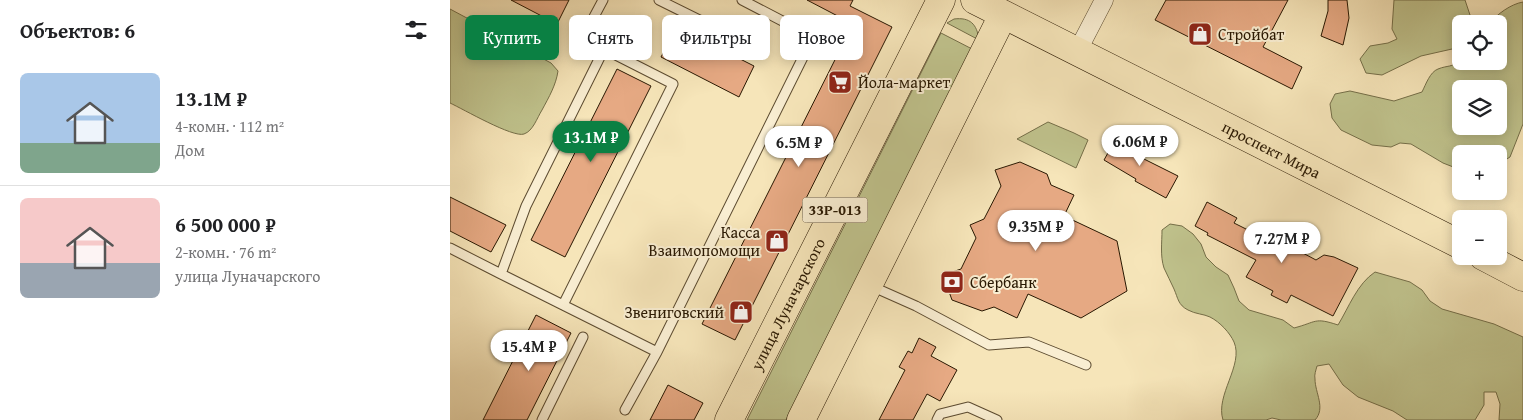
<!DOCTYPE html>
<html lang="ru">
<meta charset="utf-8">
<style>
body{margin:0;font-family:"Gentium Book Plus",serif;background:#f6f6f6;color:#202124;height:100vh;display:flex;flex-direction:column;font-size:19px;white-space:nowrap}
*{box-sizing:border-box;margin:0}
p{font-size:16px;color:#757577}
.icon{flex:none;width:28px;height:28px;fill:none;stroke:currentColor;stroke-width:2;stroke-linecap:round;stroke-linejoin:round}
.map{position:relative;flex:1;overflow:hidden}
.details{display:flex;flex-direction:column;background:#fff;width:450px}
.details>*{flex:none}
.hud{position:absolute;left:15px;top:15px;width:475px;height:45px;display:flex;gap:10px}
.tools{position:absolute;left:1002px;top:15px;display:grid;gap:10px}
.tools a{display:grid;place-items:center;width:55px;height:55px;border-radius:8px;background:#fff;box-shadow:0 2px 12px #0003;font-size:25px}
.price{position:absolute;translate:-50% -42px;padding:0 11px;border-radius:18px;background:#fff;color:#222;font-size:16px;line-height:32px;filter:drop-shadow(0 1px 2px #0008)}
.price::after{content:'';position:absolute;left:50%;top:30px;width:15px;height:11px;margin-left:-8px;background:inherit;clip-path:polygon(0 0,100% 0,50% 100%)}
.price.selected{background:#0b8043;color:#fff}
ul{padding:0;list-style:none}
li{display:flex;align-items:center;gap:15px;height:125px;padding:0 20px}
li+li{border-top:1px solid #e0e0e0}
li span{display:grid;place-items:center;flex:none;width:140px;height:100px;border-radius:8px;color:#555}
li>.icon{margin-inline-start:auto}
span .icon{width:60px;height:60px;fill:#fffc;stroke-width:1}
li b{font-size:21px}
h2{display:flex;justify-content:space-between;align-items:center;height:60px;padding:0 20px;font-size:21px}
.chip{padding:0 18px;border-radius:8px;background:#fff;box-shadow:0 2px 12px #0003;font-size:18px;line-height:45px}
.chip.selected{background:#0b8043;color:#fff}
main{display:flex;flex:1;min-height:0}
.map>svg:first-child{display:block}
.green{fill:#c0c38d;stroke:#746e48;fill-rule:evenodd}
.building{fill:#e6a983;stroke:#291802}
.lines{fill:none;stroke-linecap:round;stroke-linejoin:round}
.lane-casing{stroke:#5c4b30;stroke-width:11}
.street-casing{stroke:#5c4b30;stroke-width:19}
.primary-casing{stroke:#291802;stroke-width:29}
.lane{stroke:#f9eed2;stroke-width:9}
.street{stroke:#f9eed2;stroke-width:18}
.primary{stroke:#f6e5b9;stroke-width:28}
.labels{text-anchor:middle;stroke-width:4;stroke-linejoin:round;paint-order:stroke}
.shield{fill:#f9eed2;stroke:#675840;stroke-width:1}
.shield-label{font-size:15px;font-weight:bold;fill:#291802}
.poi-label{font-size:16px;fill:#291802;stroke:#f9eed2;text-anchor:start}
.street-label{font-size:16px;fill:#291802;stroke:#f9eed2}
</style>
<main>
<section class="details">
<h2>Объектов: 6<svg class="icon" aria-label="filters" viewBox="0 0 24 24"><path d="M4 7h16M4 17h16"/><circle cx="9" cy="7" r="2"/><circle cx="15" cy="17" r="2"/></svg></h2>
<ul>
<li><span style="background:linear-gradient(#a9c7e8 70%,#7fa58c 0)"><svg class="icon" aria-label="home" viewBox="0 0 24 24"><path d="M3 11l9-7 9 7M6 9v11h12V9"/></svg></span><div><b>13.1M ₽</b><p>4-комн. · 112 m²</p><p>Дом</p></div></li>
<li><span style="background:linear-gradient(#f6c9c9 65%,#9aa5b1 0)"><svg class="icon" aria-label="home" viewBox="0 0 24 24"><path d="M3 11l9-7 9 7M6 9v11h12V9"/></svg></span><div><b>6 500 000 ₽</b><p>2-комн. · 76 m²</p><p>улица Луначарского</p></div></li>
</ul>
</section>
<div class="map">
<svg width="1073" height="420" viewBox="0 0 1073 420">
<rect width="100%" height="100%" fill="#f6e5b9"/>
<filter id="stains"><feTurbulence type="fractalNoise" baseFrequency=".004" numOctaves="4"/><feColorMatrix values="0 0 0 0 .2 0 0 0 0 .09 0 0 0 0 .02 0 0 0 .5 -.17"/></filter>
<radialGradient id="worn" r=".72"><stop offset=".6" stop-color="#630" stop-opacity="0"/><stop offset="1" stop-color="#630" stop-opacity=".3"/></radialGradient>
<path class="green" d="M944 0H1015L1023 24H1011V61H1049V24H1039C1047 14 1061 4 1073 2V124L1060 157 1049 164V154H1011V170L993 163 961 144 950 143 941 147 922 145 891 130 882 118 880 104 885 94 900 91 944 101 972 92C976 84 980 72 988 69 998 65 1001 68 1011 60L1002 49 971 56 932 75 916 73 910 59 920 46 938 43 947 39 942 29ZM1011 89H1049V126H1011Z
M0 9 101 63 108 71C106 85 99 97 92 110 87 118 83 131 74 134 63 138 13 109 0 103Z
M504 19C520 17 527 24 529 40L497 23Z
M491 33 526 51 336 420H297Z
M598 122 624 133 638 140 626 168 567 139Z
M720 224 732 226 743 234 751 244 756 257 766 267 778 275 784 288 789 301 799 310 833 320 844 328C867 322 864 317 888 325 899 307 907 284 925 272L960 282 972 290 980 301 992 309 1044 324 1073 337V420H1049L1050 404 1046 392H1034V405L1025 420H957L943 411 908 397 893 385 879 364 867 366C866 370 864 375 865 379 865 393 876 408 865 420H831L822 418 816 420H773C765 395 794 365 784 342 780 333 770 322 760 317 754 314 745 314 738 310 728 305 728 298 724 289 721 282 717 275 714 268 710 256 712 242 712 230Z"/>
<path class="building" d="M61 0H119L107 24Z
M357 0H403L400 6 442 27 285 340 252 324 403 24Z
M716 0H838L813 47 852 67 842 89 705 20Z
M878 0H897L899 18 893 45 871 36 878 11Z
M227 27 304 66 289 97 211 57Z
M167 69 201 86 115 257 81 240Z
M668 135 688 147 692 158 728 176 716 198 685 181 686 179 654 160Z
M570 162 597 174 601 185 624 195 614 216 667 241 677 291 631 318 578 294 567 318 544 307 532 311 502 300 493 275 511 269 526 238 520 225 534 219 551 186 545 170Z
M0 197 56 225 41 252 0 231Z
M757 202 787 218 784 223 816 239 819 235 866 260 874 255 884 257 908 268 883 316 841 295 837 303 821 295 823 291 796 277 806 260 757 235 758 233 745 226Z
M86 315 121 333 77 420H33Z
M469 338 486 347 481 356 507 370 490 401 477 394 463 420H429L455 370 449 367 458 351 462 353Z
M218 385 253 403 244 420H200Z"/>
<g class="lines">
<g class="lane-casing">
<path id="lane" d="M209 0 304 47
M154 49 76 206 51 274 207 352
M0 248 51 274
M421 286 466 306 539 345 579 342 636 365
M113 305 223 84 154 49 138 28 153 0
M175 410 207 352 363 37 292 0
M92 420 133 337
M487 420 490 414 518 407 547 420"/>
</g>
<g class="street-casing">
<path id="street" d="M627 52 654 0"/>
</g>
<g class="primary-casing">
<g id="primary">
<path id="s1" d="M525 0 1011 245"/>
<path d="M1033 256 1073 277"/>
<path id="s2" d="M279 420 491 0"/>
<path d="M351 420 553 15"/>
</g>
</g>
<use href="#lane" class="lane"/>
<use href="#street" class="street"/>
<use href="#primary" class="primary"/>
</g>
<defs>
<g id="shop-square" transform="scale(1.25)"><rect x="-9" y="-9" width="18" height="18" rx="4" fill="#8f2418" stroke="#f9eed2"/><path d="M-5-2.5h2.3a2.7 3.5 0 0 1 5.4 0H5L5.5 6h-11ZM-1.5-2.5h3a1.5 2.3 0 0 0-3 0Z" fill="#fff"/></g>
<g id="supermarket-square" transform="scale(1.25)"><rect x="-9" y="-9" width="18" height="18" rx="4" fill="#8f2418" stroke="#f9eed2"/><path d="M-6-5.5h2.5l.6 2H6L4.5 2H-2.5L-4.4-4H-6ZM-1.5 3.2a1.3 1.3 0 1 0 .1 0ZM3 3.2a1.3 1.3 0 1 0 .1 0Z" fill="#fff"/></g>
<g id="bank-square" transform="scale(1.25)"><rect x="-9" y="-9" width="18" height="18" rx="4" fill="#8f2418" stroke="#f9eed2"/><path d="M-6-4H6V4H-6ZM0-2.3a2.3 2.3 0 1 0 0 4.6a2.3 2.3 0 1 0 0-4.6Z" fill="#fff"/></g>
</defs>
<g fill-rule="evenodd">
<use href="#shop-square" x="750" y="34"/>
<use href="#supermarket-square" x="390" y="82"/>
<use href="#shop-square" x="327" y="241"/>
<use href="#bank-square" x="502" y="282"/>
<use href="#shop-square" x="291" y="312"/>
</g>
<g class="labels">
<rect class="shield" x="352.5" y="197.5" width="65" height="25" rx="4"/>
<g class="shield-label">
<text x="385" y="215">33Р-013</text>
</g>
<g class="poi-label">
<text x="768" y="40">Стройбат</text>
<text x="408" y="88">Йола-маркет</text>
<text x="310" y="238" text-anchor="end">Касса<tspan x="310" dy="18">Взаимопомощи</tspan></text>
<text x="520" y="288">Сбербанк</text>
<text x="274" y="318" text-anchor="end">Звениговский</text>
</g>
<g class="street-label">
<text dy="6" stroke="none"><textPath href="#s1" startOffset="332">проспект Мира</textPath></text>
<text dy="6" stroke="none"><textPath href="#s2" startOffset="130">улица Луначарского</textPath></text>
</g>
</g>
<rect width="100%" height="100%" filter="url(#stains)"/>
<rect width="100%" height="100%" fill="url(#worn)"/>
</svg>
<div class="tools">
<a><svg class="icon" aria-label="locate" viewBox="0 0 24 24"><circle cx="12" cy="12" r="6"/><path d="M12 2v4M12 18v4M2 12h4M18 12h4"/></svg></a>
<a><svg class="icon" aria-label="layers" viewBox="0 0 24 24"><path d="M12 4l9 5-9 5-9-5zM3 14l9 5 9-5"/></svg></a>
<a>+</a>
<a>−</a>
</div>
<b class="price selected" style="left:141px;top:163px">13.1M ₽</b>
<b class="price" style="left:690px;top:167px">6.06M ₽</b>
<b class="price" style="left:349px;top:168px">6.5M ₽</b>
<b class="price" style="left:586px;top:252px">9.35M ₽</b>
<b class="price" style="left:832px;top:264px">7.27M ₽</b>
<b class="price" style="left:79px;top:372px">15.4M ₽</b>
<div class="hud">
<a class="chip selected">Купить</a>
<a class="chip">Снять</a>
<a class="chip">Фильтры</a>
<a class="chip">Новое</a>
</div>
</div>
</main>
